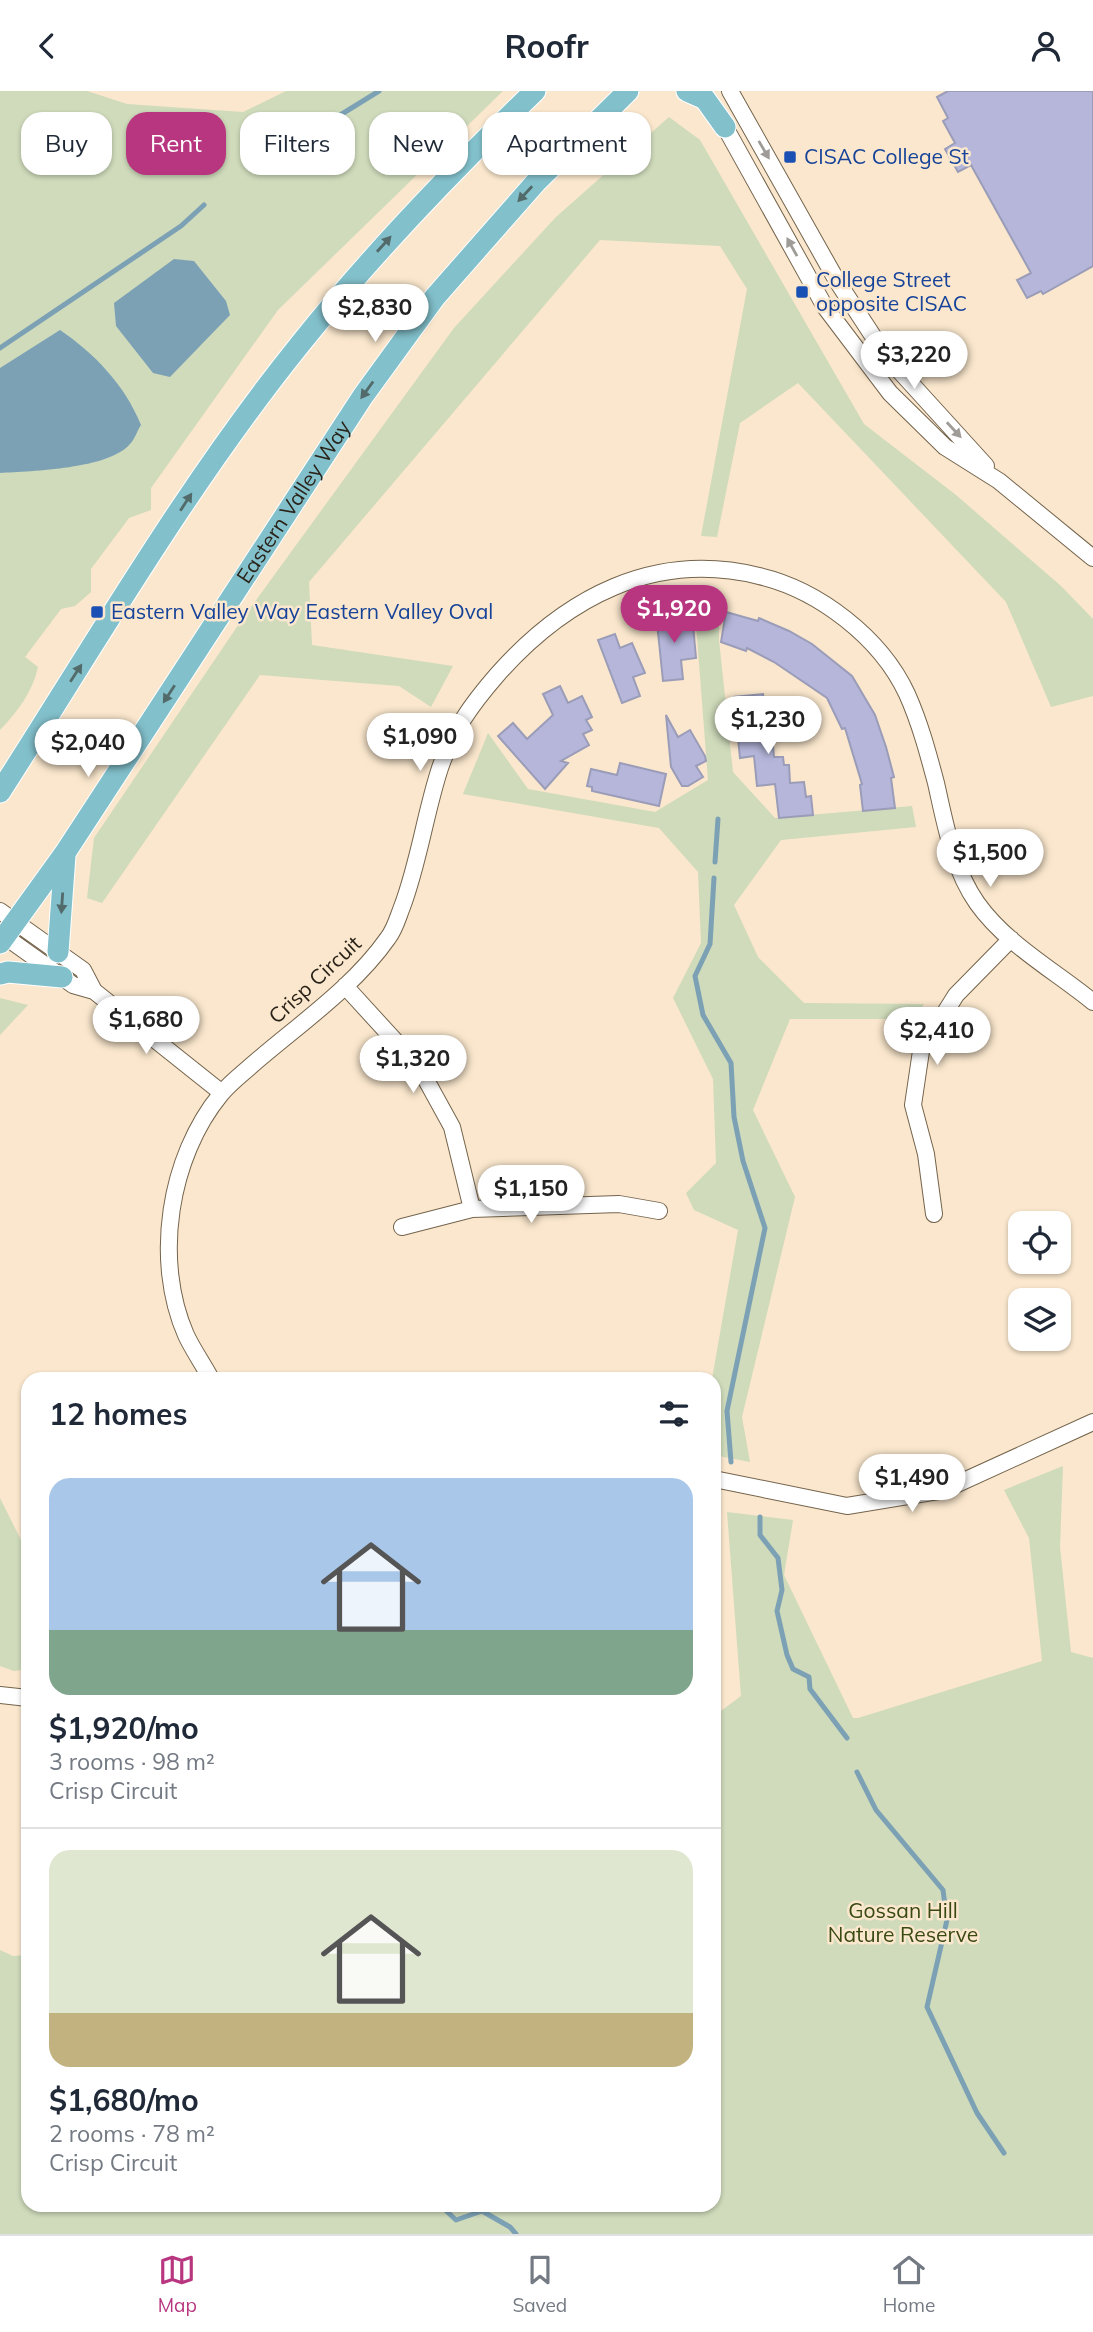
<!DOCTYPE html>
<meta charset="utf-8">
<style>
body{margin:0;font-family:Mulish,sans-serif;background:#f2f2f3;color:#1f2937;height:100vh;display:flex;flex-direction:column;font-size:26px;white-space:nowrap}
*{box-sizing:border-box;margin:0}
p{font-size:23px;color:#747a83}
.icon{flex:none;width:38px;height:38px;fill:none;stroke:currentColor;stroke-width:2;stroke-linecap:round;stroke-linejoin:round}
.map{position:relative;flex:1;overflow:hidden}
.panel{position:absolute;left:21px;top:1281px;width:700px;height:840px;display:flex;flex-direction:column;background:#fff;border-radius:21px;box-shadow:0 2px 5px #0004}
.panel>*{flex:none}
.top-card{position:absolute;left:21px;top:21px;width:700px;height:63px;display:flex;gap:14px}
.controls{position:absolute;left:1008px;top:1120px;display:grid;gap:14px}
.controls a{display:grid;place-items:center;width:63px;height:63px;border-radius:14px;background:#fff;box-shadow:0 2px 5px #0004;font-size:35px}
.price{position:absolute;translate:-50% -60px;padding:0 16px;border-radius:24px;background:#fff;color:#222;font-size:23px;line-height:46px;filter:drop-shadow(0 2px 4px #0008)}
.price::after{content:'';position:absolute;left:50%;top:42px;width:21px;height:16px;margin-left:-10px;background:inherit;clip-path:polygon(0 0,100% 0,50% 100%)}
.price.on{background:#b8367f;color:#fff}
ul{padding:0;list-style:none}
li{display:grid;align-content:center;gap:14px;height:371px;padding:0 28px}
li+li{border-top:2px solid #e0e1e3}
li span{display:grid;place-items:center;height:217px;border-radius:21px;color:#555}
li>.icon{margin-inline-start:auto}
span .icon{width:126px;height:126px;fill:#fffc;stroke-width:1}
li b{font-size:30px}
h2{display:flex;justify-content:space-between;align-items:center;height:84px;padding:0 28px;font-size:30px}
.pill{padding:0 24px;border-radius:21px;background:#fff;box-shadow:0 2px 5px #0004;font-size:24px;line-height:63px}
.pill.on{background:#b8367f;color:#fff}
header{display:flex;justify-content:space-between;align-items:center;height:91px;padding:0 28px;background:#fff;font-size:32px;font-weight:700}
.dock{display:flex;justify-content:space-around;align-items:center;height:98px;border-top:2px solid #e0e1e3;background:#fff;font-size:19px;color:#747a83}
.dock a{display:grid;justify-items:center;gap:4px}
.dock .on{color:#b8367f}
.map>svg:first-child{display:block}
.green{fill:#cfdbbb}
.water{fill:#7ca1b5}
.lines{fill:none;stroke-linecap:round;stroke-linejoin:round}
.stream{stroke:#7ca1b5;stroke-width:5}
.building{fill:#b5b6da;stroke:#9a9cb8;stroke-width:2}
.minor-casing{stroke:#74644c;stroke-width:18}
.major-casing{stroke:#fff;stroke-width:23}
.minor{stroke:#fff;stroke-width:16}
.major{stroke:#82c0cb;stroke-width:21}
.oneway{fill:#9f9c98}
.oneway2{fill:#526a69}
.transit-dot{fill:#1a4fb4;stroke:#fae7cd;stroke-width:2.5}
.labels{text-anchor:middle;stroke-width:5;stroke-linejoin:round;paint-order:stroke}
.transit-label{font-size:21px;fill:#164399;stroke:#fae7cd;text-anchor:start}
.street-label{font-size:21px;fill:#2a2319;stroke:#fae7cd}
.park-label{font-size:21px;fill:#394912;stroke:#fae7cd}
</style>
<header><svg class="icon" aria-label="back" viewBox="0 0 24 24"><path d="M15 5l-7 7 7 7"/></svg>Roofr<svg class="icon" aria-label="person" viewBox="0 0 24 24"><circle cx="12" cy="8" r="4"/><path d="M4 21q1-7 8-7t8 7"/></svg></header>
<div class="map">
<svg width="1093" height="2143" viewBox="0 0 1093 2143">
<rect width="100%" height="100%" fill="#fae7cd"/>
<path class="green" d="M0 0H87L127 13 243 21 286 0H503L278 219 151 397V419L129 427 91 478V501L75 515 61 518 25 566 38 576C32 602 18 620 0 639Z
M669 26 700 49 864 333 956 404 1061 495 1093 528V605L1051 616 1006 511 798 292 740 332 717 446 701 445 747 198 720 155 600 149 309 491 312 554 453 575 431 616 399 595 260 584 102 812 87 807 94 747 243 527 454 237 556 126Z
M694 507 719 508V549L733 681 775 727 912 715 916 736 781 749 734 814 758 866 804 912 924 913 914 928H790L753 1019 795 1106 742 1326 750 1371 714 1364 712 1288 738 1139 694 1119 686 1102 716 1072 713 988 673 907 701 852 698 781 659 737 463 703 488 642 528 698 655 721 708 689Z
M0 907 28 914 0 944Z
M1063 1375 1060 1456 1071 1561 1093 1567V2143H0V1859L13 1865 28 1864V2114H714V1625L741 1605 727 1421 793 1429 784 1484 853 1627H858L1042 1570 1029 1447 1004 1399Z
M0 1407 28 1463V1578L14 1580 0 1575Z"/>
<path class="water" d="M174 168 194 170 226 210 230 224 170 286 153 282 116 235 114 212Z
M60 239C94 262 125 294 141 334 137 340 135 348 130 353 109 378 32 380 0 382V277Z"/>
<g class="lines">
<path class="stream" d="M264 71 379 0
M0 257 181 135 204 114
M715 771 718 728
M714 787 710 853 695 885 703 924 731 972 734 1026 743 1070 765 1137 727 1320 731 1371
M760 1426V1444L778 1467 782 1499 777 1520 787 1564 793 1578 809 1586 810 1598 847 1647
M857 1681 876 1719 943 1799 947 1829 927 1916 977 2022 1004 2062
M440 2114 456 2129 482 2120 510 2136 516 2143"/>
</g>
<path class="building" d="M948 0H1093V175L1043 203 1041 200 1027 207 1017 189 1031 182 971 74 958 81 945 58 955 52 943 30 948 27 937 6Z
M675 520 677 535 693 534 696 567 681 569 683 588 663 590 656 522Z
M726 521 758 530 759 527 789 540 812 553 852 585 875 624 886 656 894 686 891 687 895 717 863 720 860 694 862 693 845 637 842 638 827 607 774 571 747 557 746 560 721 551Z
M615 543 620 557 632 552 645 582 633 586 640 605 622 612 598 549Z
M560 595 568 612 582 605 592 626 586 629 592 639 583 643 589 654 561 670 568 672 545 698 498 645 513 632 527 648 553 624 543 603Z
M763 603 765 618H770L774 666H783L784 674H789L790 692 804 691 806 706 811 705 813 724 779 727 775 693 757 695 754 665 740 667 734 606Z
M666 624 678 646 690 639 705 665 706 670 696 675 703 686 688 695H682L671 676Z
M620 672 666 683 659 715 592 700V696L587 695 591 678 617 684Z"/>
<g class="lines">
<g class="minor-casing">
<path id="minor" d="M730 0 837 190 886 265 986 375
M720 27 825 216 890 302 945 356 999 390 1093 467
M0 820 83 879 94 900
M0 842 73 894 94 900 222 1002
M345 895 419 976 452 1036 472 1118
M934 1123 926 1063 913 1014 921 960 956 904 1011 848
M402 1136 472 1118 619 1113 659 1120
M211 1288C203 1273 193 1259 186 1244 153 1169 169 1066 221 1003 230 992 242 983 252 974 298 934 353 897 388 847 395 838 398 826 402 816 419 771 425 723 440 677 453 639 471 614 497 584 565 507 654 459 759 485 819 499 881 547 907 603 920 632 928 662 936 692 945 732 953 778 977 812 1006 853 1055 880 1093 911
M714 1388 847 1415 944 1399 1093 1331
M0 1604 28 1607"/>
</g>
<g class="major-casing">
<g id="major">
<path d="M687 0 705 8 725 36"/>
<path d="M0 701C97 550 188 392 301 252 373 162 452 80 535 0"/>
<path id="s1" d="M0 852 65 762 363 305 435 206 536 91 628 0"/>
<path d="M58 861 65 764"/>
<path d="M0 883 8 881 62 886"/>
</g>
</g>
<use href="#minor" class="minor"/>
<use href="#major" class="major"/>
</g>
<defs><path id="oneway-solid" d="M-6-.8H1V-3.2L6.5 0L1 3.2V.8H-6Z" transform="scale(1.75)"/></defs>
<g class="oneway">
<use href="#oneway-solid" transform="translate(764 59) rotate(60)"/>
<use href="#oneway-solid" transform="translate(792 156) rotate(-119)"/>
<use href="#oneway-solid" transform="translate(954 339) rotate(47)"/>
</g>
<g class="oneway2">
<use href="#oneway-solid" transform="translate(525 103) rotate(133)"/>
<use href="#oneway-solid" transform="translate(384 153) rotate(-48)"/>
<use href="#oneway-solid" transform="translate(367 299) rotate(126)"/>
<use href="#oneway-solid" transform="translate(186 411) rotate(-57)"/>
<use href="#oneway-solid" transform="translate(76 582) rotate(-57)"/>
<use href="#oneway-solid" transform="translate(169 603) rotate(123)"/>
<use href="#oneway-solid" transform="translate(62 812) rotate(94)"/>
</g>
<g class="transit-dot">
<rect x="783" y="59" width="14" height="14" rx="3.5"/>
<rect x="795" y="194" width="14" height="14" rx="3.5"/>
<rect x="90" y="514" width="14" height="14" rx="3.5"/>
</g>
<g class="labels">
<g class="transit-label">
<text x="804" y="73">CISAC College St</text>
<text x="816" y="196">College Street<tspan x="816" dy="24">opposite CISAC</tspan></text>
<text x="111" y="528">Eastern Valley Way Eastern Valley Oval</text>
</g>
<g class="street-label">
<text dy="7" stroke="none"><textPath href="#s1" startOffset="530">Eastern Valley Way</textPath></text>
<text transform="translate(315 889) rotate(-43)" y="7">Crisp Circuit</text>
</g>
<g class="park-label">
<text x="903" y="1827">Gossan Hill<tspan x="903" dy="24">Nature Reserve</tspan></text>
</g>
</g>
</svg>
<div class="controls">
<a><svg class="icon" aria-label="locate" viewBox="0 0 24 24"><circle cx="12" cy="12" r="6"/><path d="M12 2v4M12 18v4M2 12h4M18 12h4"/></svg></a>
<a><svg class="icon" aria-label="layers" viewBox="0 0 24 24"><path d="M12 4l9 5-9 5-9-5zM3 14l9 5 9-5"/></svg></a>
</div>
<b class="price" style="left:375px;top:253px">$2,830</b>
<b class="price" style="left:914px;top:300px">$3,220</b>
<b class="price on" style="left:674px;top:554px">$1,920</b>
<b class="price" style="left:768px;top:665px">$1,230</b>
<b class="price" style="left:420px;top:682px">$1,090</b>
<b class="price" style="left:88px;top:688px">$2,040</b>
<b class="price" style="left:990px;top:798px">$1,500</b>
<b class="price" style="left:146px;top:965px">$1,680</b>
<b class="price" style="left:937px;top:976px">$2,410</b>
<b class="price" style="left:413px;top:1004px">$1,320</b>
<b class="price" style="left:531px;top:1134px">$1,150</b>
<b class="price" style="left:912px;top:1423px">$1,490</b>
<div class="top-card">
<a class="pill">Buy</a>
<a class="pill on">Rent</a>
<a class="pill">Filters</a>
<a class="pill">New</a>
<a class="pill">Apartment</a>
</div>
<section class="panel">
<h2>12 homes<svg class="icon" aria-label="filters" viewBox="0 0 24 24"><path d="M4 7h16M4 17h16"/><circle cx="9" cy="7" r="2"/><circle cx="15" cy="17" r="2"/></svg></h2>
<ul>
<li><span style="background:linear-gradient(#a9c7e8 70%,#7fa58c 0)"><svg class="icon" aria-label="home" viewBox="0 0 24 24"><path d="M3 11l9-7 9 7M6 9v11h12V9"/></svg></span><div><b>$1,920/mo</b><p>3 rooms · 98 m²</p><p>Crisp Circuit</p></div></li>
<li><span style="background:linear-gradient(#dfe7d0 75%,#c2b280 0)"><svg class="icon" aria-label="home" viewBox="0 0 24 24"><path d="M3 11l9-7 9 7M6 9v11h12V9"/></svg></span><div><b>$1,680/mo</b><p>2 rooms · 78 m²</p><p>Crisp Circuit</p></div></li>
</ul>
</section>
</div>
<nav class="dock">
<a class="on"><svg class="icon" aria-label="map" viewBox="0 0 24 24"><path d="M3 6l6-2 6 2 6-2v14l-6 2-6-2-6 2zM9 4v14M15 6v14"/></svg>Map</a>
<a><svg class="icon" aria-label="saved" viewBox="0 0 24 24"><path d="M7 4h10v16l-5-4-5 4z"/></svg>Saved</a>
<a><svg class="icon" aria-label="home" viewBox="0 0 24 24"><path d="M3 11l9-7 9 7M6 9v11h12V9"/></svg>Home</a>
</nav>
